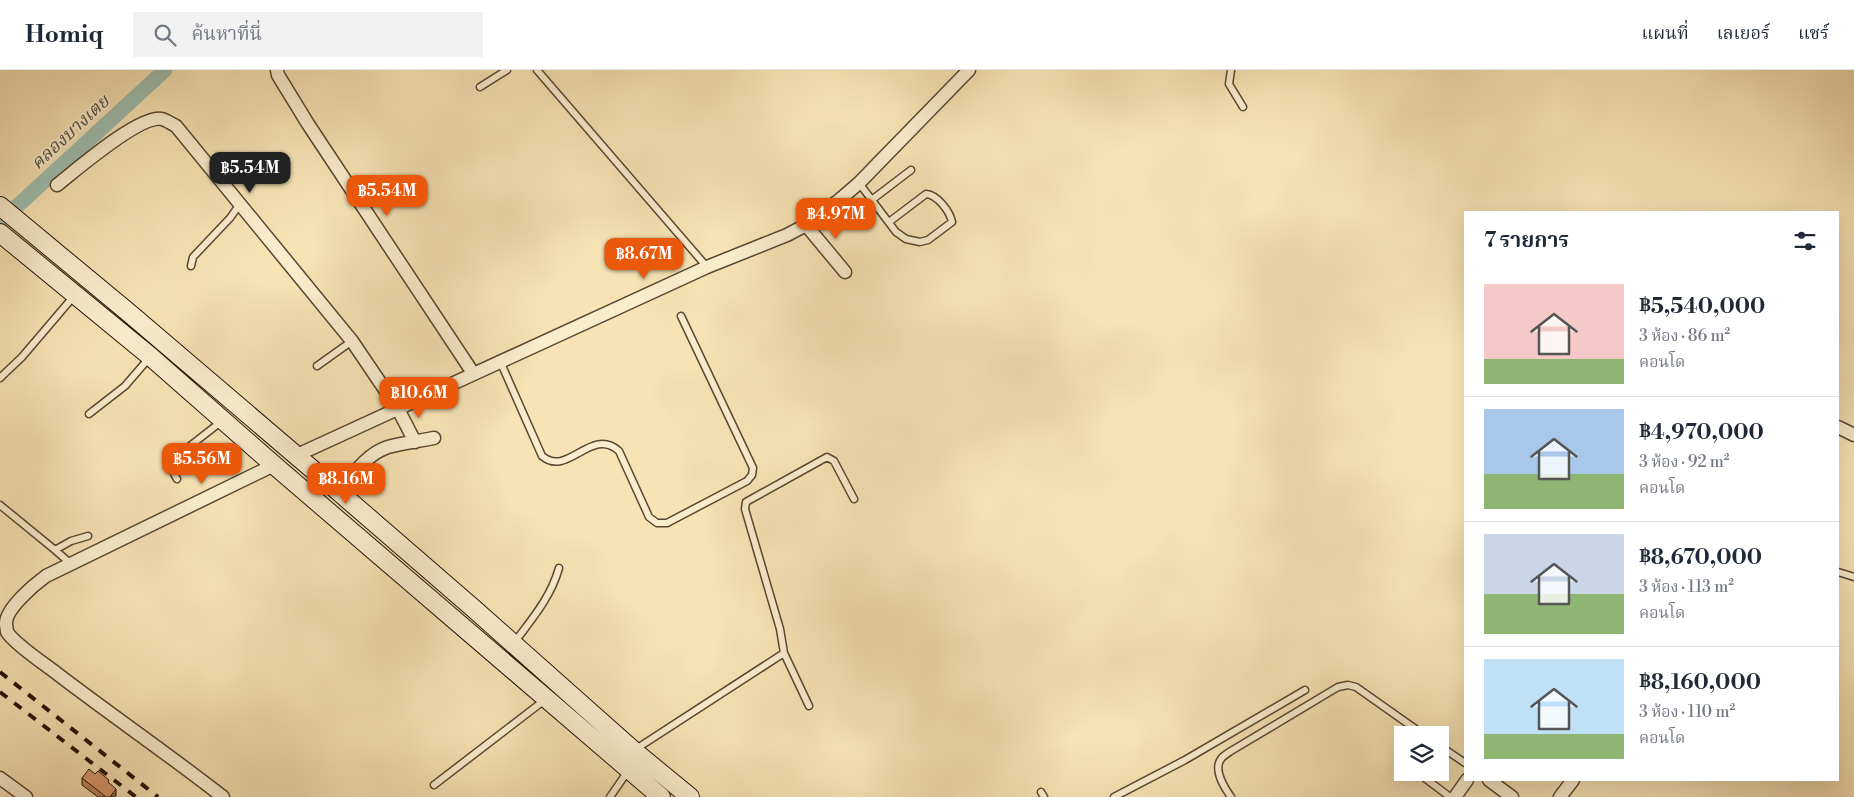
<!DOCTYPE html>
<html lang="th">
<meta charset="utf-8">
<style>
body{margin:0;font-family:"Libre Bodoni","Noto Serif Thai",serif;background:#f2f2f3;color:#1f2937;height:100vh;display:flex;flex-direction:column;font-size:19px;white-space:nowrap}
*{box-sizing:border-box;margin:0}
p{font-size:16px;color:#747a83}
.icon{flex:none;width:28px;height:28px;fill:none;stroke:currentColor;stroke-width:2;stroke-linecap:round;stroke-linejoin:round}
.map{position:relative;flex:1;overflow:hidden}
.panel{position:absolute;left:1464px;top:141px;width:375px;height:570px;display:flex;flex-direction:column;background:#fff;border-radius:0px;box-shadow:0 5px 20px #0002}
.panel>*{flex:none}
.controls{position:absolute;left:1394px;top:656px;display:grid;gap:10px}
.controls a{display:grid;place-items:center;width:55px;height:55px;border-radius:0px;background:#fff;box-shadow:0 5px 20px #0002;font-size:25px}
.price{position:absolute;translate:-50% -42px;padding:0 11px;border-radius:10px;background:#ea580c;color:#fff;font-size:16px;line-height:32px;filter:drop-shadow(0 1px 2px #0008)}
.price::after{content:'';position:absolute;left:50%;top:30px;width:15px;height:11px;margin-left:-8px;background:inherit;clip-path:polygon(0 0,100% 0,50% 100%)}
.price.active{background:#222;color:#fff}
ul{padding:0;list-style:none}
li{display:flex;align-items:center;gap:15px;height:125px;padding:0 20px}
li+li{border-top:1px solid #e0e1e3}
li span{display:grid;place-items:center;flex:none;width:140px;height:100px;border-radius:0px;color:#555}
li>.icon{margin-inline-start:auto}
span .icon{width:60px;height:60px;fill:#fffc;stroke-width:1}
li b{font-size:21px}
h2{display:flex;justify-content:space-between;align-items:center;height:60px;padding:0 20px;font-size:21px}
header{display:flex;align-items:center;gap:30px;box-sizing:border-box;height:70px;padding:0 25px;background:#fff;border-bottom:1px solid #e0e1e3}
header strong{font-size:24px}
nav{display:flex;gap:28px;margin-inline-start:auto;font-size:18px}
.search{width:350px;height:45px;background:#f2f2f3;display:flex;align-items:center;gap:12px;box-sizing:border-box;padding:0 18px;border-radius:0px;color:#747a83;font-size:19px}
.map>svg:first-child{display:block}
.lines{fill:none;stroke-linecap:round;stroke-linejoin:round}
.canal{stroke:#9dbeb0;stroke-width:15}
.lane-casing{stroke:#5a4632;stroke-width:9}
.street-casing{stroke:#5a4632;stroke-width:15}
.secondary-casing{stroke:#251207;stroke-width:20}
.lane{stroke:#faedce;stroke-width:6}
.street{stroke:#faedce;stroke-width:12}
.secondary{stroke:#faedce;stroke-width:18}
.rail{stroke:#251207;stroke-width:4;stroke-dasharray:9 9;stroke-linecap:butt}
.wall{fill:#bb8360;stroke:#251207}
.shaded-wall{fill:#996a4e;stroke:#251207}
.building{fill:#da9870;stroke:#251207}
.labels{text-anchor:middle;stroke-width:4;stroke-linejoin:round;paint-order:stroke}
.water-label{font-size:18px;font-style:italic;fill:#4f4e42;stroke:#faedce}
</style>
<header>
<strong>Homiq</strong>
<div class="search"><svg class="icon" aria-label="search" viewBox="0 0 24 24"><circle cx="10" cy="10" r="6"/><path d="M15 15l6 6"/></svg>ค้นหาที่นี่</div>
<nav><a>แผนที่</a><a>เลเยอร์</a><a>แชร์</a></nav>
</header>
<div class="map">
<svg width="1854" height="727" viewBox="0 0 1854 727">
<rect width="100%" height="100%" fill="#f7e3b4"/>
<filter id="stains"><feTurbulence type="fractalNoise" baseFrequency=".004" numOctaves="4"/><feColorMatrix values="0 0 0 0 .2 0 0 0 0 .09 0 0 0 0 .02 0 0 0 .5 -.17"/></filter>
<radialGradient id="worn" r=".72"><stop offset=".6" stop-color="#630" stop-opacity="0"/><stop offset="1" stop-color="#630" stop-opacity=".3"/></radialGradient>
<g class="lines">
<path class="canal" d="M0 152 165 0"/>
<g class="lane-casing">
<path id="lane" d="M537 0 707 197
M1231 0 1229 14 1243 37
M480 17 507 0
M859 113 896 162 906 169 920 172 928 170 952 152C950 142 938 125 926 124L889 152
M873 129 911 100
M191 196 193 187 230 148 240 134
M500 291 542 386C568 408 591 356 619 381L649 447 657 453H667L747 411 752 405 753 398 681 246
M317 296 352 271
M0 308 22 287 74 226
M89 344 125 316 150 287
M177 409 170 396 172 390 222 351
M0 435 55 480
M70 493 55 480 71 471 88 466
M1838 502 1854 507
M514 573C532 549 551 527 559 498
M784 583 809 636
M1440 676 1465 693
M636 679 784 583 780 559 745 439 746 432 827 387 834 391 854 429
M1422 706 1450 727
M434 715 546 629
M1041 722 1044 727
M610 727 628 701
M1114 727 1185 690 1305 620
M1231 727C1224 717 1213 700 1221 689 1223 686 1228 683 1231 681L1338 617 1348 615 1356 617 1424 665"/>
</g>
<g class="street-casing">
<path id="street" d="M277 0 278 5 308 54 473 303
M57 115C75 101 140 44 162 49 166 50 172 54 176 56L352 271 398 339 415 372
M806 155 845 202
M1838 357 1854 365
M295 386 707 197 787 165 806 155 838 131 859 113 969 0
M339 422C352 406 366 384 388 377 403 373 419 371 434 368
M0 708 26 727
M1489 710 1512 727
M223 727C167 683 108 643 51 599 40 591 14 573 7 562 7 561 6 555 6 554 5 539 35 514 46 506L274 395
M1455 727 1467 710
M1560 727 1573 710"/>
</g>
<g class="secondary-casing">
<path id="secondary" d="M0 136 128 242 339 422 473 538 634 681 690 727
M0 163 151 287 274 395 661 727"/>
</g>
<use href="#lane" class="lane"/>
<use href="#street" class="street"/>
<use href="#secondary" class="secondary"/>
<path class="rail" d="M0 602 158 727
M0 622 136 727"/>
</g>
<path class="wall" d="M95 704 109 713 116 725 115 727H98L82 715V708Z"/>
<path class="shaded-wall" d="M116 719V725L115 727H110Z"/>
<path class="building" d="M89 699 95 704 98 701 109 710 108 712 116 719 110 727H106L82 708Z"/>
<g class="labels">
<g class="water-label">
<text transform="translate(70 62) rotate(-43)" y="6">คลองบางเตย</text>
</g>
</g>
<rect width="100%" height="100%" filter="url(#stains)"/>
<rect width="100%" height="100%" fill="url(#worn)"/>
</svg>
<div class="controls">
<a><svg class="icon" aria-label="layers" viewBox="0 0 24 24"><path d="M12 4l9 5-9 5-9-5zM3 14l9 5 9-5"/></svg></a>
</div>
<b class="price active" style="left:250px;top:124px">฿5.54M</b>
<b class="price" style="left:387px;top:147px">฿5.54M</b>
<b class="price" style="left:836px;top:170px">฿4.97M</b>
<b class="price" style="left:644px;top:210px">฿8.67M</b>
<b class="price" style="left:419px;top:349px">฿10.6M</b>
<b class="price" style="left:202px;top:415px">฿5.56M</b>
<b class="price" style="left:346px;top:435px">฿8.16M</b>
<section class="panel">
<h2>7 รายการ<svg class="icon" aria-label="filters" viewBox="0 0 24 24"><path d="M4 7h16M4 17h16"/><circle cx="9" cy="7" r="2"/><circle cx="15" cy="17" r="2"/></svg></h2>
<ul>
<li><span style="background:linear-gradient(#f6c9c9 75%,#8fb573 0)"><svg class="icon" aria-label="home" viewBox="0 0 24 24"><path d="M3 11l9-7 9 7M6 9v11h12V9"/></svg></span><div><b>฿5,540,000</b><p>3 ห้อง · 86 m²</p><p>คอนโด</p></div></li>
<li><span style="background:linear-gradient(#a9c7e8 65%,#8fb573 0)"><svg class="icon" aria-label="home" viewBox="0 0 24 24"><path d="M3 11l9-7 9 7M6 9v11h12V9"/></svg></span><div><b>฿4,970,000</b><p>3 ห้อง · 92 m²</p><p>คอนโด</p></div></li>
<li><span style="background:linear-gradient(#c9d6e8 60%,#8fb573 0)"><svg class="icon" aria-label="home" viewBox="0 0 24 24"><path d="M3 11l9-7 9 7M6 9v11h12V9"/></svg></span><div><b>฿8,670,000</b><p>3 ห้อง · 113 m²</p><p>คอนโด</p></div></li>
<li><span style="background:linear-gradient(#bfe0f5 75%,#8fb573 0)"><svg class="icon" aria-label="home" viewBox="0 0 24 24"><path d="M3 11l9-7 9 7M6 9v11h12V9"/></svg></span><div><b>฿8,160,000</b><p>3 ห้อง · 110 m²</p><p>คอนโด</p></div></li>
</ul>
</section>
</div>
